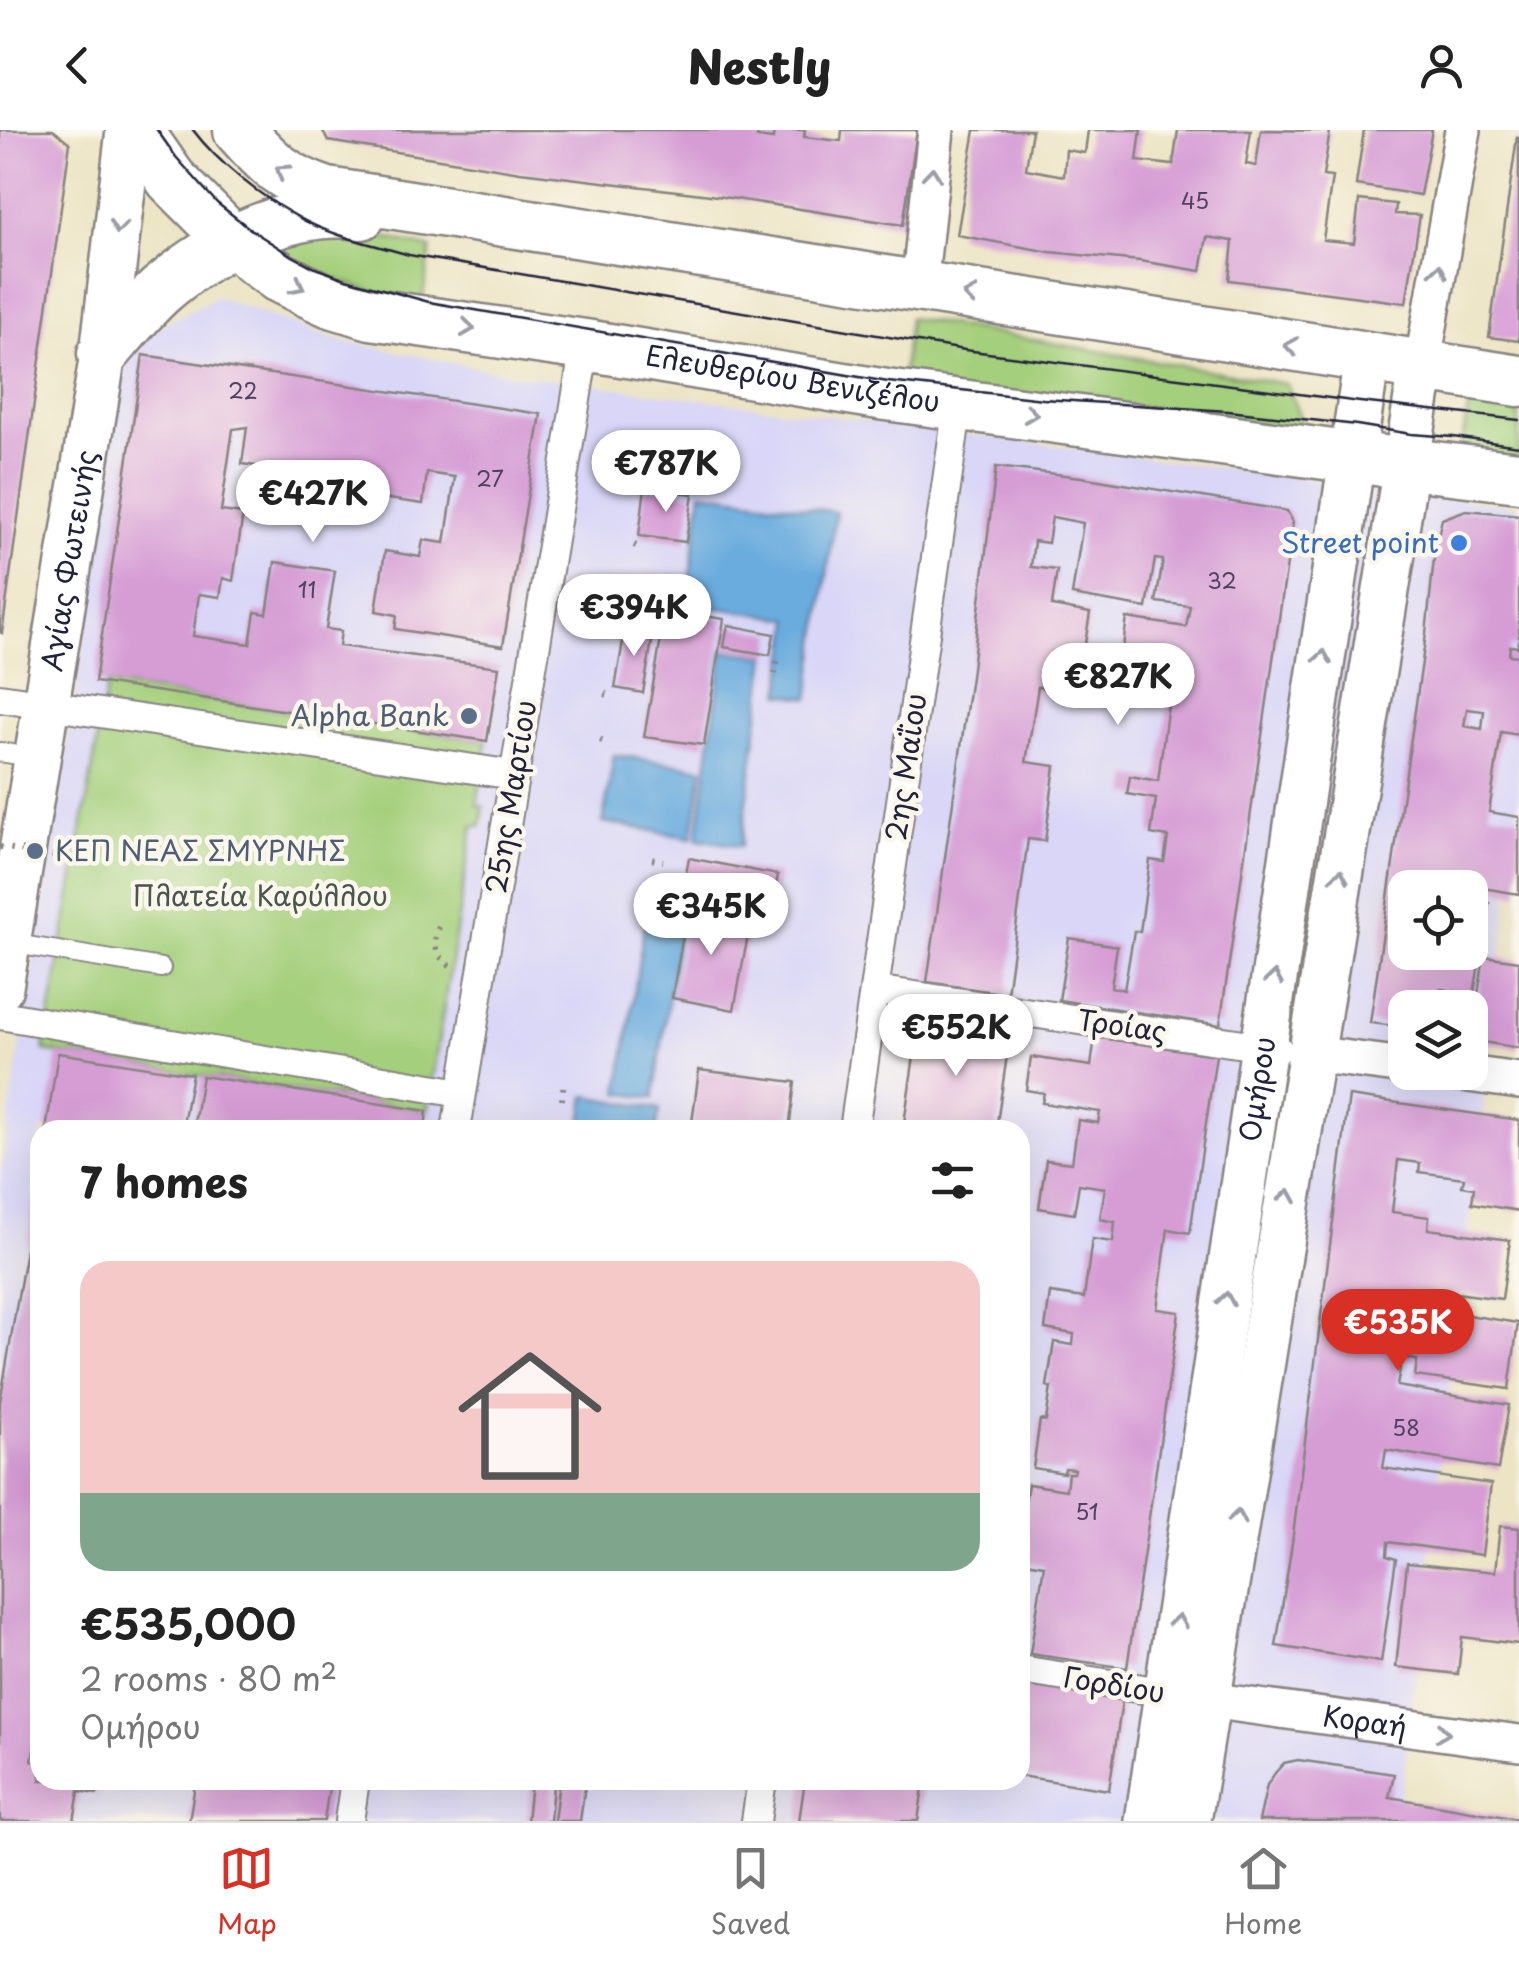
<!DOCTYPE html>
<meta charset="utf-8">
<style>
body{margin:0;font-family:"Playpen Sans",sans-serif;background:#f6f6f6;color:#222;height:100vh;display:flex;flex-direction:column;font-size:38px;white-space:nowrap}
*{box-sizing:border-box;margin:0}
p{font-size:32px;color:#767676}
.icon{flex:none;width:55px;height:55px;fill:none;stroke:currentColor;stroke-width:2;stroke-linecap:round;stroke-linejoin:round}
.map{position:relative;flex:1;overflow:hidden}
.details{position:absolute;left:30px;top:990px;width:1000px;height:670px;display:flex;flex-direction:column;background:#fff;border-radius:30px;box-shadow:0 10px 40px #0002}
.details>*{flex:none}
.controls{position:absolute;left:1388px;top:740px;display:grid;gap:20px}
.controls a{display:grid;place-items:center;width:100px;height:100px;border-radius:20px;background:#fff;box-shadow:0 10px 40px #0002;font-size:50px}
.price{position:absolute;translate:-50% -85px;padding:0 22px;border-radius:35px;background:#fff;color:#222;font-size:32px;line-height:65px;filter:drop-shadow(0 2px 5px #0008)}
.price::after{content:'';position:absolute;left:50%;top:60px;width:30px;height:22px;margin-left:-15px;background:inherit;clip-path:polygon(0 0,100% 0,50% 100%)}
.price.active{background:#d93025;color:#fff}
ul{padding:0;list-style:none}
li{display:grid;align-content:center;gap:20px;height:530px;padding:0 50px}
li+li{border-top:2px solid #e0e0e0}
li span{display:grid;place-items:center;height:310px;border-radius:30px;color:#555}
li>.icon{margin-inline-start:auto}
span .icon{width:180px;height:180px;fill:#fffc;stroke-width:1}
li b{font-size:42px}
h2{display:flex;justify-content:space-between;align-items:center;height:120px;padding:0 50px;font-size:42px}
header{display:flex;justify-content:space-between;align-items:center;height:130px;padding:0 50px;background:#fff;font-size:45px;font-weight:800}
.menu{display:flex;justify-content:space-around;align-items:center;height:140px;border-top:2px solid #e0e0e0;background:#fff;font-size:28px;color:#767676}
.menu a{display:grid;justify-items:center;gap:5px}
.menu .active{color:#d93025}
.map>svg:first-child{display:block}
.built{fill:#d9d6f7;fill-rule:evenodd}
.green{fill:#a4cf7c;stroke:#63785c;stroke-width:2.5}
.water{fill:#6aacde;stroke:#46678c;stroke-width:2.5}
.building{fill:#d69dd5;fill-rule:evenodd}
.lines{fill:none;stroke-linecap:round;stroke-linejoin:round}
.service-casing{stroke:#878380;stroke-width:22}
.pedestrian-casing{stroke:#878380;stroke-width:32}
.minor-casing{stroke:#878380;stroke-width:40}
.tertiary-casing{stroke:#878380;stroke-width:50}
.secondary-casing{stroke:#878380;stroke-width:55}
.path{stroke:#878380;stroke-width:6;stroke-dasharray:2.5 8;stroke-linecap:butt}
.service{stroke:#fff;stroke-width:18}
.pedestrian{stroke:#fff;stroke-width:28}
.minor{stroke:#fff;stroke-width:35}
.tertiary{stroke:#fff;stroke-width:45}
.secondary{stroke:#fff;stroke-width:50}
.tram{stroke:#22223b;stroke-width:2.5}
.path-bridge{stroke:#878380;stroke-width:6;stroke-dasharray:2.5 8;stroke-linecap:butt}
.oneway{stroke:#9c9ca7}
.shop-dot{fill:#3f7fe0;stroke:#fbf7ec;stroke-width:4}
.service-dot{fill:#5c6f8a;stroke:#fbf7ec;stroke-width:4}
.labels{text-anchor:middle;stroke-width:9;stroke-linejoin:round;paint-order:stroke}
.number-label{font-size:22px;fill:#4f4162}
.street-label{font-size:28px;fill:#22223b;stroke:#fbf7ec}
.shop-label{font-size:28px;fill:#366cbe;stroke:#fbf7ec;text-anchor:end}
.service-label{font-size:28px;fill:#4e5e75;stroke:#fbf7ec;text-anchor:end}
.park-label{font-size:28px;fill:#49564e;stroke:#fbf7ec}
</style>
<header><svg class="icon" aria-label="back" viewBox="0 0 24 24"><path d="M15 5l-7 7 7 7"/></svg>Nestly<svg class="icon" aria-label="person" viewBox="0 0 24 24"><circle cx="12" cy="8" r="4"/><path d="M4 21q1-7 8-7t8 7"/></svg></header>
<div class="map">
<svg width="1519" height="1691" viewBox="0 0 1519 1691">
<rect width="100%" height="100%" fill="#fbf7ec"/>
<filter id="ink" filterUnits="userSpaceOnUse"><feTurbulence type="fractalNoise" baseFrequency=".01" numOctaves="2"/><feDisplacementMap in="SourceGraphic" scale="20" xChannelSelector="R" yChannelSelector="G"/><feConvolveMatrix kernelMatrix="1 2 1 2 8 2 1 2 1" color-interpolation-filters="sRGB"/></filter>
<filter id="wash" filterUnits="userSpaceOnUse"><feTurbulence type="fractalNoise" baseFrequency=".0048" numOctaves="4" result="noise"/><feDisplacementMap in="SourceGraphic" scale="40" xChannelSelector="R" yChannelSelector="G"/><feGaussianBlur stdDeviation="2.25" result="paint"/><feColorMatrix in="noise" values="0 0 0 0 0 0 0 0 0 0 0 0 0 0 0 0 0 1.4 0 .05"/><feComposite in="paint" operator="in"/></filter>
<g filter="url(#wash)">
<rect width="100%" height="100%" fill="#ece4c4"/>
<path class="built" d="M216 167 334 209 504 243 1519 377V674L1398 1691H0V1046L127 223 133 210ZM1405 758H1470V822H1405ZM1405 878H1470V942H1405ZM40 1000H1020V1650H40Z"/>
<path class="green" d="M337 95 431 119 421 178 275 129 282 108Z
M909 188 1287 254 1307 306 901 258Z
M1469 272 1519 279V338L1459 331Z
M107 554 487 611 477 675 484 677 481 696H473L427 981 44 921Z"/>
<path class="water" d="M702 362 836 382 809 568 781 564 791 489 686 473Z
M723 521 767 526 741 716 697 709Z
M614 625 703 638 692 708 603 692Z
M651 750 685 756 654 968 619 963Z
M586 966 660 979 656 1000H581Z"/>
<g id="blocks">
<path class="building" d="M0 0H53L70 13 2 503 0 502Z
M322 0H758L757 7 773 9 774 0H805L804 7 841 11 842 0H917L903 95 710 65 520 42 328 11Z
M975 0H1032L1026 39 1064 46 1066 20 1085 23 1088 0H1141L1137 31 1173 35 1178 0H1251L1246 34 1256 36 1261 0 1330 1 1323 46 1332 47 1323 110 1354 113 1359 70 1396 74 1395 84 1420 85 1406 173 1229 150 1233 111 1207 107 1201 141 1140 131 1050 122 957 105Z
M1364 0H1432L1420 65 1356 55Z
M1517 7 1519 8V211L1489 207Z
M143 225 541 284 503 516 395 499 397 485 376 481 385 421 420 427 423 410 445 413 455 347 427 343 423 374 293 355 294 342 242 334 247 297 233 299 221 381 243 384 233 451 223 448 220 467 199 464 193 506 250 514 255 482 267 484 275 432 335 441 326 499 341 501 339 516 499 537 487 611 95 552Z
M996 337 1081 347 1287 381 1293 392 1220 895 1059 870 1069 808 1117 816 1111 857 1124 860 1134 801 1140 802 1150 730 1164 732 1168 707 1151 704 1156 669 1127 664 1130 646 1158 651 1168 574 1116 567 1127 488 1186 497 1190 476 1156 472 1163 430 1155 429 1147 478 1072 465 1083 393 1052 387 1048 413 1034 411 1031 437 1057 440 1052 476 1090 483 1077 563 1038 557 1026 632 1055 636 1045 711 1028 709 1007 864 927 852 971 547Z
M645 357 693 364 686 412 639 406Z
M1466 380 1519 385V509L1518 517 1510 516 1509 525 1519 526V605L1501 602 1489 682 1519 687V764L1471 756 1405 758V822H1470V771L1489 773 1474 864 1441 859 1439 878H1405V897L1370 893 1426 504 1435 419 1442 389ZM1467 579 1484 581 1482 599 1464 596Z
M666 480 724 489 704 615 644 607Z
M626 494 654 499 643 563 615 558Z
M728 495 774 504 770 525 724 517Z
M689 728 778 745 773 772 684 754Z
M688 777 751 789 734 880 672 868Z
M1484 826 1519 831V918L1471 910Z
M919 892 1010 905 996 1000H903Z
M1095 907 1216 925 1190 1103 1168 1099 1157 1179 1179 1182 1127 1538 1030 1524 1044 1435 1025 1432 1022 1450 1020 1449V1405L1028 1354 1066 1360 1068 1343H1074L1075 1339 1065 1338 1064 1343 1033 1338 1040 1290 1046 1291 1051 1257 1047 1256 1054 1212 1073 1215 1074 1204 1045 1199 1050 1163 1084 1168 1092 1109 1113 1112 1115 1092 1100 1089 1105 1058 1079 1054 1074 1084 1039 1078 1046 1030 1072 1033 1078 990 1098 993 1100 982 1042 973 1044 963 1026 960 1031 927 1091 936Z
M58 923 192 944 182 1000H46Z
M699 940 795 952 789 1000H691Z
M202 946 427 981 425 1000H193Z
M1349 966 1519 990V1081L1472 1073 1474 1058 1462 1056 1464 1048 1419 1042 1420 1033 1398 1030 1392 1082 1429 1087 1428 1099 1510 1110 1502 1169 1433 1160 1430 1179 1518 1193 1509 1259 1415 1246 1417 1230 1402 1228 1397 1256 1509 1275 1498 1339 1386 1320 1383 1338 1491 1354 1482 1425 1388 1412 1387 1426 1396 1429 1381 1532 1276 1516 1292 1413Z
M34 1073 40 1074V1612L36 1611 32 1631 40 1633V1650H100L97 1664 79 1661 74 1691H0V1272Z
M1500 1396 1519 1398V1514L1462 1507 1458 1544 1396 1537 1407 1433 1495 1442Z
M1020 1549 1123 1564 1109 1660 1020 1646Z
M1298 1630 1394 1644 1389 1667 1518 1689V1691H1259L1267 1655 1275 1643 1284 1633Z
M178 1650H330L324 1691H189L195 1655 178 1652Z
M805 1650H924L918 1691H799Z
M559 1652 585 1655 580 1691H554Z
M531 1653 553 1655 550 1691H527Z"/>
</g>
</g>
<g filter="url(#ink)">
<use href="#blocks" fill-opacity="0" stroke="#878380" stroke-width="2.5"/>
<g class="lines">
<g class="service-casing">
<path id="service" d="M0 622 37 628
M9 813 161 838"/>
</g>
<g class="pedestrian-casing">
<path id="pedestrian" d="M0 568 514 645
M874 860 1278 919
M0 885 461 963
M456 1000 585 215
M854 1000 958 274
M1020 1540 1182 1565
M349 1691 355 1650
M756 1691 762 1650"/>
</g>
<g class="minor-casing">
<g id="minor">
<path d="M919 157 936 0"/>
<path d="M1422 237 1463 0"/>
<path d="M1311 924 1405 936"/>
<path d="M1453 942 1519 951"/>
<path id="s1" d="M1208 1570 1519 1613"/>
</g>
</g>
<g class="tertiary-casing">
<g id="tertiary">
<path id="s2" d="M0 857 103 224 129 0"/>
<path id="s3" d="M1148 1691 1367 228"/>
<path d="M1188 1691 1422 237"/>
</g>
</g>
<g class="secondary-casing">
<g id="secondary">
<path id="s4" d="M137 0 171 49 233 111 253 128 279 147 307 161 331 172 371 184 585 215 886 265 1325 324 1519 347"/>
<path d="M239 0C268 33 284 49 327 63L1519 251"/>
<path d="M103 224C122 202 140 179 161 160 213 115 291 74 361 84"/>
</g>
</g>
<path class="path" d="M634 415 636 416
M627 470 628 471
M775 544 778 527
M605 564 612 566
M600 610 606 612
M652 729 663 731
M689 773 691 755
M439 797C431 814 436 826 451 836
M562 970 564 950"/>
<use href="#service" class="service"/>
<use href="#pedestrian" class="pedestrian"/>
<use href="#minor" class="minor"/>
<use href="#tertiary" class="tertiary"/>
<use href="#secondary" class="secondary"/>
<path class="tram" d="M157 0 176 27 217 73 253 101 287 123 315 138 346 149 429 172 888 252 1043 269 1228 281 1357 295 1411 304 1453 307 1519 316
M193 0C218 33 260 66 296 86 330 106 372 114 409 125L965 220 1360 272 1519 290"/>
<path class="path-bridge" d="M0 717 76 729"/>
</g>
<defs><path id="oneway-chevron" d="M-2-3.5L2.5 0L-2 3.5" fill="none" stroke-width="1.6" stroke-linecap="round" stroke-linejoin="round" transform="scale(2.5)"/></defs>
<g class="oneway">
<use href="#oneway-chevron" transform="translate(282 41) rotate(-147)"/>
<use href="#oneway-chevron" transform="translate(932 44) rotate(-84)"/>
<use href="#oneway-chevron" transform="translate(118 97) rotate(97)"/>
<use href="#oneway-chevron" transform="translate(1439 141) rotate(-80)"/>
<use href="#oneway-chevron" transform="translate(298 156) rotate(27)"/>
<use href="#oneway-chevron" transform="translate(970 165) rotate(-171)"/>
<use href="#oneway-chevron" transform="translate(468 198) rotate(8)"/>
<use href="#oneway-chevron" transform="translate(1291 216) rotate(-171)"/>
<use href="#oneway-chevron" transform="translate(1031 284) rotate(8)"/>
<use href="#oneway-chevron" transform="translate(1323 527) rotate(-81)"/>
<use href="#oneway-chevron" transform="translate(1340 746) rotate(-81)"/>
<use href="#oneway-chevron" transform="translate(1274 848) rotate(-81)"/>
<use href="#oneway-chevron" transform="translate(1288 1066) rotate(-81)"/>
<use href="#oneway-chevron" transform="translate(1226 1169) rotate(-81)"/>
<use href="#oneway-chevron" transform="translate(1237 1387) rotate(-81)"/>
<use href="#oneway-chevron" transform="translate(1178 1491) rotate(-81)"/>
<use href="#oneway-chevron" transform="translate(1443 1603) rotate(8)"/>
</g>
</g>
<circle class="shop-dot" cx="1459" cy="413" r="10"/>
<g class="service-dot">
<circle cx="469" cy="586" r="10"/>
<circle cx="35" cy="721" r="10"/>
</g>
<g class="labels">
<g class="number-label">
<text x="1195" y="79">45</text>
<text x="243" y="269">22</text>
<text x="490" y="357">27</text>
<text x="1222" y="459">32</text>
<text x="307" y="468">11</text>
<text x="1406" y="1306">58</text>
<text x="1087" y="1390">51</text>
</g>
<g class="street-label">
<text dy="10" stroke="none"><textPath href="#s4" startOffset="732">Ελευθερίου Βενιζέλου</textPath></text>
<text dy="10" stroke="none"><textPath href="#s2" startOffset="432">Αγίας Φωτεινής</textPath></text>
<text transform="translate(906 637) rotate(-82)" y="10">2ης Μαΐου</text>
<text transform="translate(511 667) rotate(-81)" y="10">25ης Μαρτίου</text>
<text transform="translate(1122 896) rotate(8)" y="10">Τροίας</text>
<text dy="10" stroke="none"><textPath href="#s3" startOffset="740">Ομήρου</textPath></text>
<text transform="translate(1114 1555) rotate(9)" y="10">Γορδίου</text>
<text dy="10" stroke="none"><textPath href="#s1" startOffset="158">Κοραή</textPath></text>
</g>
<g class="shop-label">
<text x="1439" y="423">Street point</text>
</g>
<g class="service-label">
<text x="449" y="596">Alpha Bank</text>
<text x="55" y="731" text-anchor="start">ΚΕΠ ΝΕΑΣ ΣΜΥΡΝΗΣ</text>
</g>
<g class="park-label">
<text x="260" y="776">Πλατεία Καρύλλου</text>
</g>
</g>
</svg>
<div class="controls">
<a><svg class="icon" aria-label="locate" viewBox="0 0 24 24"><circle cx="12" cy="12" r="6"/><path d="M12 2v4M12 18v4M2 12h4M18 12h4"/></svg></a>
<a><svg class="icon" aria-label="layers" viewBox="0 0 24 24"><path d="M12 4l9 5-9 5-9-5zM3 14l9 5 9-5"/></svg></a>
</div>
<b class="price" style="left:666px;top:385px">€787K</b>
<b class="price" style="left:313px;top:415px">€427K</b>
<b class="price" style="left:634px;top:529px">€394K</b>
<b class="price" style="left:1118px;top:598px">€827K</b>
<b class="price" style="left:711px;top:828px">€345K</b>
<b class="price" style="left:956px;top:949px">€552K</b>
<b class="price active" style="left:1398px;top:1244px">€535K</b>
<section class="details">
<h2>7 homes<svg class="icon" aria-label="filters" viewBox="0 0 24 24"><path d="M4 7h16M4 17h16"/><circle cx="9" cy="7" r="2"/><circle cx="15" cy="17" r="2"/></svg></h2>
<ul>
<li><span style="background:linear-gradient(#f6c9c9 75%,#7fa58c 0)"><svg class="icon" aria-label="home" viewBox="0 0 24 24"><path d="M3 11l9-7 9 7M6 9v11h12V9"/></svg></span><div><b>€535,000</b><p>2 rooms · 80 m²</p><p>Ομήρου</p></div></li>
</ul>
</section>
</div>
<nav class="menu">
<a class="active"><svg class="icon" aria-label="map" viewBox="0 0 24 24"><path d="M3 6l6-2 6 2 6-2v14l-6 2-6-2-6 2zM9 4v14M15 6v14"/></svg>Map</a>
<a><svg class="icon" aria-label="saved" viewBox="0 0 24 24"><path d="M7 4h10v16l-5-4-5 4z"/></svg>Saved</a>
<a><svg class="icon" aria-label="home" viewBox="0 0 24 24"><path d="M3 11l9-7 9 7M6 9v11h12V9"/></svg>Home</a>
</nav>
